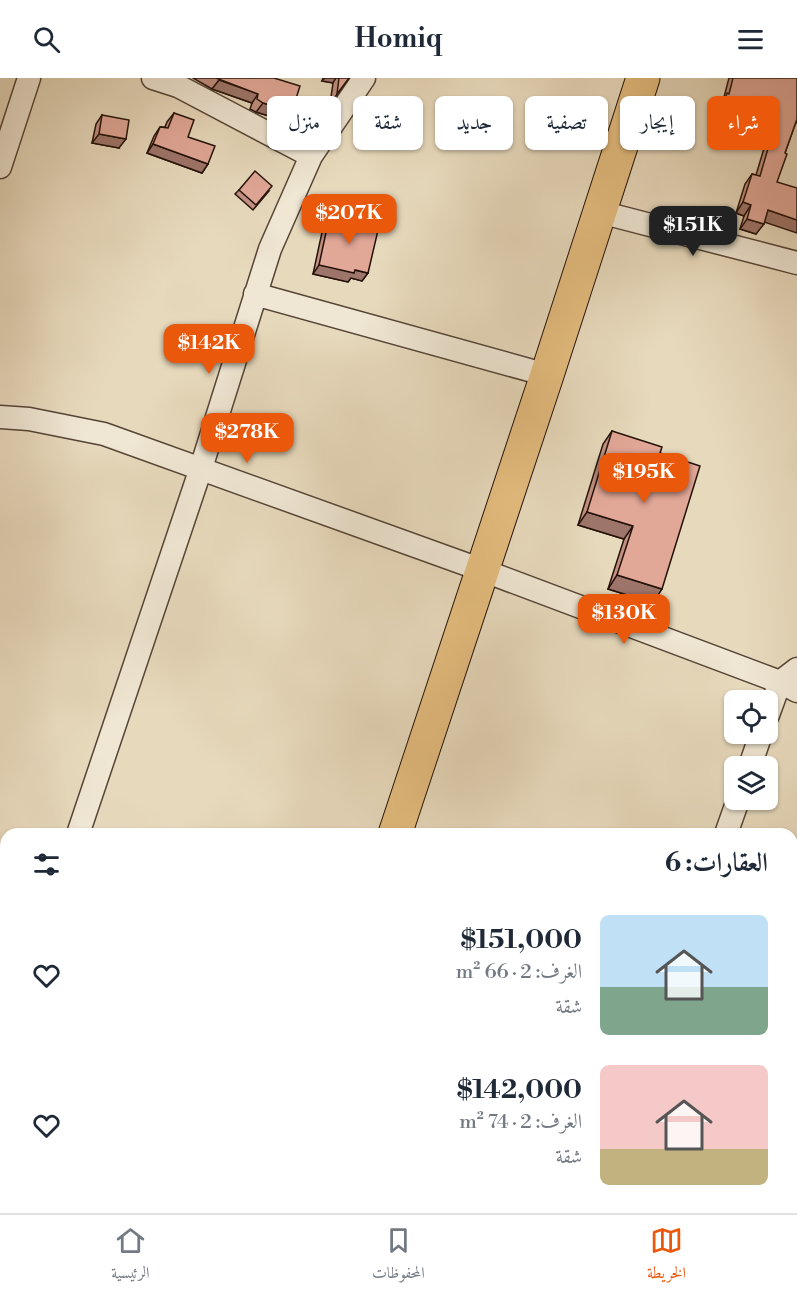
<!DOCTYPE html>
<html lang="ar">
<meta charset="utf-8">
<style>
body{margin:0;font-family:"Libre Bodoni",Amiri,serif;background:#f2f2f3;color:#1f2937;direction:rtl;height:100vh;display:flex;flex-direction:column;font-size:22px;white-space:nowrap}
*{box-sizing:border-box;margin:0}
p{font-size:20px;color:#747a83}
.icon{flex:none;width:33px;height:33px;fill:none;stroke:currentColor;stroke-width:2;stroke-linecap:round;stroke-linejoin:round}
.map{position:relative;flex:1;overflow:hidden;direction:ltr}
.drawer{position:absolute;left:0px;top:750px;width:798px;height:386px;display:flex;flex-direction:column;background:#fff;border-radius:18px 18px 0 0;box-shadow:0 2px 4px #0004;direction:rtl}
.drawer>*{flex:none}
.guide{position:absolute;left:18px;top:18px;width:762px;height:54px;direction:rtl;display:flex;gap:12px}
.controls{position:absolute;left:724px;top:612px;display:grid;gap:12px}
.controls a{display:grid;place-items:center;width:54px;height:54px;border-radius:9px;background:#fff;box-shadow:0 2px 4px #0004;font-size:30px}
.price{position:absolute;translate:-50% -51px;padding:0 14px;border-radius:12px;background:#ea580c;color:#fff;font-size:20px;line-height:39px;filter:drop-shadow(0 2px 3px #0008)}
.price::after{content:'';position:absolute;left:50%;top:36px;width:18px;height:14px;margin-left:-9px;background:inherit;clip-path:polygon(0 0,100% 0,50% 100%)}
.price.on{background:#222;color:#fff}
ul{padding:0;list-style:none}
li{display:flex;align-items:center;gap:18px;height:150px;padding:0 30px}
li span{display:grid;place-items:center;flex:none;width:168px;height:120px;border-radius:9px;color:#555}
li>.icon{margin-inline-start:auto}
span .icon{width:72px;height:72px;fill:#fffc;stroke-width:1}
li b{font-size:26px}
h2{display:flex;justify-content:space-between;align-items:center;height:72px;padding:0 30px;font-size:26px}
.pill{padding:0 21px;border-radius:9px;background:#fff;box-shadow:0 2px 4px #0004;font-size:21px;line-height:54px}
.pill.on{background:#ea580c;color:#fff}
header{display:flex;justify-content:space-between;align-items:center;height:78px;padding:0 30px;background:#fff;font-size:27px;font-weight:800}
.dock{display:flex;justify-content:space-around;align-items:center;height:84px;border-top:2px solid #e0e1e3;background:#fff;font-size:16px;color:#747a83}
.dock a{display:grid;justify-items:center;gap:3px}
.dock .on{color:#ea580c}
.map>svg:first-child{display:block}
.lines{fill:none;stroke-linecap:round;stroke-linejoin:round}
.minor-casing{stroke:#554436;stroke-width:25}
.trunk-casing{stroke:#24120a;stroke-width:35}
.minor{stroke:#efe6d3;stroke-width:22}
.trunk{stroke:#e4bc7e;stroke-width:33}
.wall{fill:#c29082;stroke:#24120a;stroke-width:1.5}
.shaded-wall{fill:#9e756a;stroke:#24120a;stroke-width:1.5}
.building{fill:#e1a797;stroke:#24120a;stroke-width:1.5}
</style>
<header><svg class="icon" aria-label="menu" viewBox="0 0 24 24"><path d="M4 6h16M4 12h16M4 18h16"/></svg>Homiq<svg class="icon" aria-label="search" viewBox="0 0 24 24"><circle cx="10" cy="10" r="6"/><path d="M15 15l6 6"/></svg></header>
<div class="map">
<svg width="797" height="1135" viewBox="0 0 797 1135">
<rect width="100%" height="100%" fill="#e7d9bc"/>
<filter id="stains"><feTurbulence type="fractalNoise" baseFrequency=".00333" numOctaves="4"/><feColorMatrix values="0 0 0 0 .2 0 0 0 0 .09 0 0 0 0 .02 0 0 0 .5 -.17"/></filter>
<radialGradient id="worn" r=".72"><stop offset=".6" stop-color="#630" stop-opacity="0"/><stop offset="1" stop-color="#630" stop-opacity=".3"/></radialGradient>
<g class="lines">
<g class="minor-casing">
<path id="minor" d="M153 0 178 8 311 78
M0 89 29 0
M600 134 797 185
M255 216 547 297
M0 339 29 341 104 356 482 492 780 604 797 613
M768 637 780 604 797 591
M750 688 761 656
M78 756 201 390 270 171 311 78 364 0
M726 756 738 722
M0 807 6 810
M792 987 797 989
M421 1130 437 1135
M398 1135 400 1130
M596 1135 598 1130"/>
</g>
<g class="trunk-casing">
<path id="trunk" d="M395 756 547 297 643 0
M269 1135 271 1130"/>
</g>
<use href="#minor" class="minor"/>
<use href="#trunk" class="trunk"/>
</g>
<path class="wall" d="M193 0H274L285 43 256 34 250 31 252 25 212 11Z
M323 0H349L330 26 333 5 322 3Z
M729 0H797V45L796 44 785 75 764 144 756 156 740 151 744 138 736 135 745 106 752 96 756 97 765 67 741 58 712 50 719 26 724 19Z
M174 35 188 59 208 86 202 95 147 75 154 58 160 49H165L167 44Z
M102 37 119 70 92 65 96 46Z
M239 112 269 113 253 132 235 116Z
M330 136 368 195 362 203 351 200 348 204 313 196 324 145Z
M612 353 660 375 653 525 608 511 624 461 578 447 603 366Z
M634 1130H660L658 1133 665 1135H632Z"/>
<path class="shaded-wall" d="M325 0H336L333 5 322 3Z
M219 2 258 16 252 25 212 11Z
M263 25 292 33 285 43 256 34Z
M719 39 749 48 772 57 765 67 741 58 712 50Z
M99 56 126 61 119 70 92 65Z
M153 66 208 86 202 95 147 75Z
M743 124 751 127 744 138 736 135Z
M768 132 797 142V155L761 143Z
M747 141 764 146 756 156 740 151Z
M319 187 355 192 368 195 362 203 351 200 348 204 313 196Z
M587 434 633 448 624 461 578 447Z
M617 497 662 511 653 525 608 511Z
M792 1037 797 1038V1055L792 1053Z"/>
<path class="building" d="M216 0H274L300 8 292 33 263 25 257 21 258 16Z
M339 0H349L337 16Z
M733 0H797V41L785 75 787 76 777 104 797 110V142L768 132 764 146 747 141 751 127 743 124 752 96 760 98 772 57 749 48 719 39 727 15 729 16Z
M174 35 194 42 188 59 215 68 208 86 153 66 160 49 168 50Z
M102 37 129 42 126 61 99 56Z
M255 93 272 108 256 127 239 112Z
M330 136 379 148 368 195 355 192 354 195 319 187Z
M612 353 662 369 660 375 700 388 662 511 617 497 633 448 587 434Z
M792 1015 797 1017V1038L792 1037Z
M637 1130H660L658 1133 665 1135H636Z"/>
<rect width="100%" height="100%" filter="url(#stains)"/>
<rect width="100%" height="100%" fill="url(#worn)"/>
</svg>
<div class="controls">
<a><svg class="icon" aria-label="locate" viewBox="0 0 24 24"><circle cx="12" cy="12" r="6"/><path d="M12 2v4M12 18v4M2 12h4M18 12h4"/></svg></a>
<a><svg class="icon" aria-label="layers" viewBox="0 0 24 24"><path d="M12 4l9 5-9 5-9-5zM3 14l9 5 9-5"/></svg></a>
</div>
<b class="price" style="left:349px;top:167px">$207K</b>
<b class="price on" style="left:693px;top:179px">$151K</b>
<b class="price" style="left:209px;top:297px">$142K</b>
<b class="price" style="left:247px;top:386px">$278K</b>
<b class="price" style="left:644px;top:426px">$195K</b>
<b class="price" style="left:624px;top:567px">$130K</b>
<div class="guide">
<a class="pill on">شراء</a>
<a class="pill">إيجار</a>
<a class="pill">تصفية</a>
<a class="pill">جديد</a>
<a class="pill">شقة</a>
<a class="pill">منزل</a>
</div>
<section class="drawer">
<h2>العقارات: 6<svg class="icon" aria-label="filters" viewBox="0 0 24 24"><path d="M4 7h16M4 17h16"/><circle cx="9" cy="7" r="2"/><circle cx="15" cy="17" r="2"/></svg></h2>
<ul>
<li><span style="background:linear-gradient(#bfe0f5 60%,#7fa58c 0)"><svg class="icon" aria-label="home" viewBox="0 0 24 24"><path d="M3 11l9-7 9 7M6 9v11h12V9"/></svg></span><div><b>$151,000</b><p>الغرف: 2 · 66 m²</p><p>شقة</p></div><svg class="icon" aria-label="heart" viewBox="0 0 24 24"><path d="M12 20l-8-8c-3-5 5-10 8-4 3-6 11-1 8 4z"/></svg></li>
<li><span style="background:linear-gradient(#f6c9c9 70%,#c2b280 0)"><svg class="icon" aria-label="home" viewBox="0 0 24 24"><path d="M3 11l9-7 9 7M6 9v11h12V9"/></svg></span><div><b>$142,000</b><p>الغرف: 2 · 74 m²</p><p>شقة</p></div><svg class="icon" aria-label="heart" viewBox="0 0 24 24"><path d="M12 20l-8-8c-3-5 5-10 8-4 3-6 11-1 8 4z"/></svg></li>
</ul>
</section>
</div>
<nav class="dock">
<a class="on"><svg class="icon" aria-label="map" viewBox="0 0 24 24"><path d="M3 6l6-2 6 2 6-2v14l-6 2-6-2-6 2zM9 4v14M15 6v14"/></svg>الخريطة</a>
<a><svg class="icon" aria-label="saved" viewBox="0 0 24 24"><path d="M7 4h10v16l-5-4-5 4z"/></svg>المحفوظات</a>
<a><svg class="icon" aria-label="home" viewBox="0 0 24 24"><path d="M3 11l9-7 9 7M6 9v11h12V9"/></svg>الرئيسية</a>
</nav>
